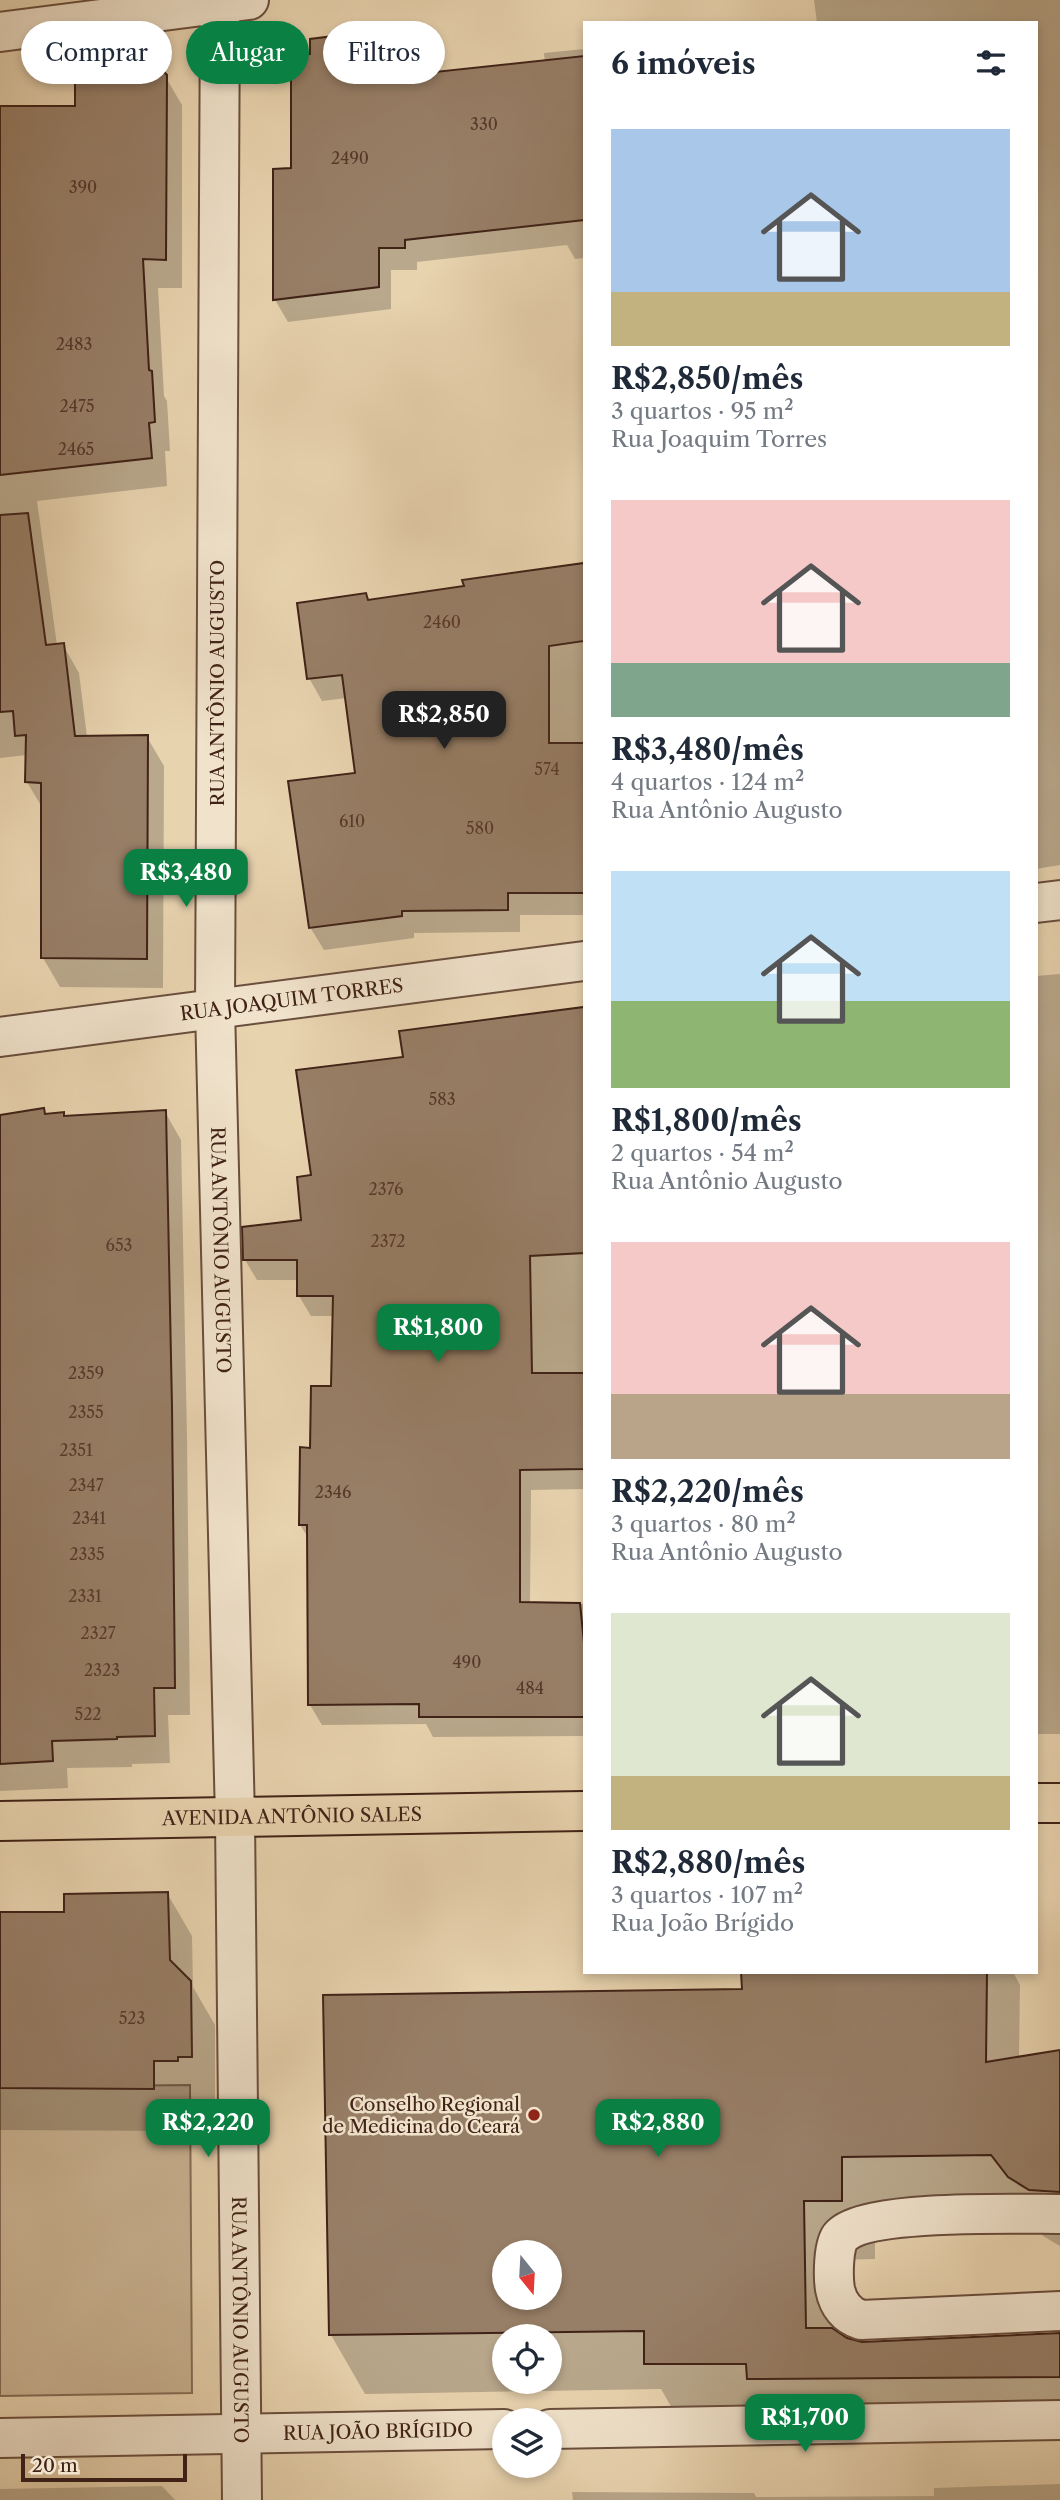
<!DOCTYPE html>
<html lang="pt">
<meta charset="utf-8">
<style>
body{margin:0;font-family:"Libre Caslon Text",serif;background:#f6f6f7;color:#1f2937;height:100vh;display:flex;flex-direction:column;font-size:26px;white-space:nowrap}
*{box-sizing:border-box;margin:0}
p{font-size:23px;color:#747a83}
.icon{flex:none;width:38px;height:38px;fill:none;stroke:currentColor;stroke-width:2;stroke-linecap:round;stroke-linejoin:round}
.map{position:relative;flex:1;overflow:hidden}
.sheet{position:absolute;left:583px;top:21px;width:455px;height:1953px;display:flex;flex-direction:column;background:#fff;border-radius:0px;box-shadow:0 4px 10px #0003}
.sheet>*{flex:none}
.top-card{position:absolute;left:21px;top:21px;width:457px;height:63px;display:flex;gap:14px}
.needle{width:46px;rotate:162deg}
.tools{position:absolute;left:492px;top:2240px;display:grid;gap:14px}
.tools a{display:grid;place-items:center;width:70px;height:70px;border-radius:50%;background:#fff;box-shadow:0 4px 10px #0003;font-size:35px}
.scale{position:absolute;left:21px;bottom:18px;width:166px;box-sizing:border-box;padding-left:7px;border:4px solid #402217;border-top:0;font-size:19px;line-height:24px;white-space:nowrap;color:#402217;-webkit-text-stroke:5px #f0e2cb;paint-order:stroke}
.price{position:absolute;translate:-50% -60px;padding:0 16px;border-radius:14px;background:#0b8043;color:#fff;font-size:23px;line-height:46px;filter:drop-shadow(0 2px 4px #0008)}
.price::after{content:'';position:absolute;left:50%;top:42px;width:21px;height:16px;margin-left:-10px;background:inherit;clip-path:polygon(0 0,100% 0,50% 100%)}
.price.selected{background:#222;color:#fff}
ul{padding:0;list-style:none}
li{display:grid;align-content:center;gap:14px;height:371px;padding:0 28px}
li span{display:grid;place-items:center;height:217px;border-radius:0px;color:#555}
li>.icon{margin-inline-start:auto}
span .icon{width:126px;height:126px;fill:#fffc;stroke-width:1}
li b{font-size:30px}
h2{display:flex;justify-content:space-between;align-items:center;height:84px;padding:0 28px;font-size:30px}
.pill{padding:0 24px;border-radius:32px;background:#fff;box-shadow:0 4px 10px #0003;font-size:24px;line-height:63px}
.pill.selected{background:#0b8043;color:#fff}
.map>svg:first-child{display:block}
.green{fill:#cbb595;stroke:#866c56;stroke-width:2}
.shadow{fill:#0003;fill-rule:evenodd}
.building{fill:#977e66;stroke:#402217;stroke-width:2;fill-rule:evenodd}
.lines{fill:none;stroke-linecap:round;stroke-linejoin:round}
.minor-casing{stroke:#6a4e3d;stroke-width:42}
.major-casing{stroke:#402217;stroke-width:42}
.minor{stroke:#f0e2cb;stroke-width:38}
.major{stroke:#e8d3af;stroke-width:38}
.poi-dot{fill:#8f2418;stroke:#f0e2cb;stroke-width:2.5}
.labels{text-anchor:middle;stroke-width:5;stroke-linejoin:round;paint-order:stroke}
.number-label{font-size:16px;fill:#56392b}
.street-label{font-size:19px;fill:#402217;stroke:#f0e2cb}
.poi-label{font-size:19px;fill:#402217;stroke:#f0e2cb;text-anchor:end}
</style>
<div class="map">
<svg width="1060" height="2500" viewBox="0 0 1060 2500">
<rect width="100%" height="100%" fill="#e8d3af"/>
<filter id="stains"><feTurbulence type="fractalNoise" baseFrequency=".00286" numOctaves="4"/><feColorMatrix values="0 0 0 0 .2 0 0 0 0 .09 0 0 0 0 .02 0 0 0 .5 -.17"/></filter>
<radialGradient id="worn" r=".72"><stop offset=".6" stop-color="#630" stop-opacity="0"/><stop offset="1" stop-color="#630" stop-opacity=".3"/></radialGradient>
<path class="green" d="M190 2085 192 2393 0 2396V2087Z"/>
<path class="shadow" d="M814 0H1060V865L1036 869V23H817Z
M414 28 427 50V59L435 73 545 62 544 53 584 49V258L575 259 567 245 417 262V270H391V309L288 322 275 300 293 170 312 56Z
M165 76 182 105V288H158L164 396 167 401 170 451H165L167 486 37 501 57 645H63L79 673 87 737H147L164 766 163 988 60 987 43 958V809L27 782V755L0 758V108H77Z
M584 565V915H520V932L414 933V938L324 950 310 927 357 774 347 698 322 701 309 678 365 595 369 602 466 588 464 582Z
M1060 974V1734H1036V976Z
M584 1009V1489L531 1490 530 1604H584V1736L433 1737 426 1724 322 1725 310 1705 309 1539 300 1525 312 1449 332 1388 335 1316H311L299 1296V1280H257L245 1260 303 1221 313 1177 405 1058 401 1033Z
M43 1110 47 1116 63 1114 65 1118 165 1112 181 1140 187 1436 190 1715H168L170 1763 132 1764V1767L67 1768 68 1788 0 1791V1117Z
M167 1893 192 1936 193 1987 215 2025V2099H201L202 2103H177L178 2131 0 2130V1914H65Z
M743 1972H1013L1020 1985 1019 2058 1060 2053V2246L1043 2236 1027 2214 875 2216V2259L837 2260 838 2334 847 2340 862 2344 1060 2335V2436L680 2422 661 2389 365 2394 331 2335 743 1990ZM504 2252H550V2298H504ZM504 2336H550V2382H504Z
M1060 2484V2500H573L572 2492 754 2493 756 2497 934 2496V2488Z
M162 2486 175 2500H0V2489Z"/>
<path class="building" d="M415 26 414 54 426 55V73L584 56V220L405 240V248H379V287L273 300V169L291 168V55L310 54V39Z
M151 58 167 75 166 260 143 259 149 370 152 371 155 422 149 423 152 458 0 475V106H75V68Z
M28 513 46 645 64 643 75 736 148 735 147 959 41 958V783L25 782 26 735 15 736 13 711 0 712V515Z
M584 563V641L549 646V743H584V893H508V910L402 911V916L309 928 288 781 355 773 342 675 307 679 297 603 366 593 368 600 464 586 462 580Z
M584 1007V1253L530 1256 532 1373H584V1469L520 1470V1602L580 1603 584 1643V1717H419V1704L308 1705 307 1525H299L300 1447 310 1448 311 1386H331L333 1296H297V1260H243L242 1227 301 1220 297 1177 311 1175 296 1070 403 1057 399 1031Z
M44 1108 45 1114 64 1112V1116L166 1110 172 1407 175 1688H154L155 1736 117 1737V1739L52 1741 53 1761 0 1764V1115Z
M168 1892 170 1960 191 1981 192 2057H178V2061H154V2089L0 2088V1912H64V1894Z
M741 1972H987L986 2062 1060 2050V2192L1029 2190 1008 2177 991 2155 842 2157V2201H804L806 2328H832L847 2338 862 2342 1060 2333V2377L747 2379 746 2364H644V2331L329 2335 323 1995 742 1989ZM504 2252H550V2298H504Z"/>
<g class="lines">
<g class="minor-casing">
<g id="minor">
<path id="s1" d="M220 0 215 1008 235 1818 242 2500"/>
<path d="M0 32 249 0"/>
<path d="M1036 903 1060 900"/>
<path id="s2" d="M0 1037 584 961"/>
<path d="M1060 2214C1019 2214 867 2209 841 2236 833 2244 833 2277 835 2289 838 2304 846 2315 861 2320L1060 2311"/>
<path d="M550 2429 1060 2420"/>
<path id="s3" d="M0 2438 504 2429"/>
</g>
</g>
<g class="major-casing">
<g id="major">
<path d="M1036 1803H1060"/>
<path id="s4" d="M0 1821 584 1811"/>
</g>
</g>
<use href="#minor" class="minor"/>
<use href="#major" class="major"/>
</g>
<circle class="poi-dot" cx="534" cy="2115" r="7"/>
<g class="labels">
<g class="number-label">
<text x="484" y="130">330</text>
<text x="350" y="164">2490</text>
<text x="83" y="193">390</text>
<text x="74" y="350">2483</text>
<text x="77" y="412">2475</text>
<text x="76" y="455">2465</text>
<text x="442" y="628">2460</text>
<text x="547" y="775">574</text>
<text x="352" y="827">610</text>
<text x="480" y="834">580</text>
<text x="442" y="1105">583</text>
<text x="386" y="1195">2376</text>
<text x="388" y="1247">2372</text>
<text x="119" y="1251">653</text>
<text x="86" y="1379">2359</text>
<text x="86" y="1418">2355</text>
<text x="76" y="1456">2351</text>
<text x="86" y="1491">2347</text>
<text x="333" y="1498">2346</text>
<text x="89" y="1524">2341</text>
<text x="87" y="1560">2335</text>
<text x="85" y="1602">2331</text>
<text x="98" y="1639">2327</text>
<text x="467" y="1668">490</text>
<text x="102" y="1676">2323</text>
<text x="530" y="1694">484</text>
<text x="88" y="1720">522</text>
<text x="132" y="2024">523</text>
</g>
<g class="street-label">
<text transform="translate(217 683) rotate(-90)" y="7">RUA ANTÔNIO AUGUSTO</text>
<text dy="7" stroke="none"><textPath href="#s2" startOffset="294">RUA JOAQUIM TORRES</textPath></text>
<text dy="7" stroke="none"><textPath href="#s1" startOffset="1250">RUA ANTÔNIO AUGUSTO</textPath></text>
<text dy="7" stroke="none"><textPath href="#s4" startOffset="292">AVENIDA ANTÔNIO SALES</textPath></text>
<text dy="7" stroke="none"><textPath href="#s1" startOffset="2320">RUA ANTÔNIO AUGUSTO</textPath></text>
<text dy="7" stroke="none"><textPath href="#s3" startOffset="378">RUA JOÃO BRÍGIDO</textPath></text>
</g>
<g class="poi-label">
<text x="520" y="2111">Conselho Regional<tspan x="520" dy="22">de Medicina do Ceará</tspan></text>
</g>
</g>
<rect width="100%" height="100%" filter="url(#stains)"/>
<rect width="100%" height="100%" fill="url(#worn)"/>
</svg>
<div class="tools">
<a><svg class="needle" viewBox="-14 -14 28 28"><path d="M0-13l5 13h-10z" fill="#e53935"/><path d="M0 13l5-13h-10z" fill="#747a83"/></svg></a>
<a><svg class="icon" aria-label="locate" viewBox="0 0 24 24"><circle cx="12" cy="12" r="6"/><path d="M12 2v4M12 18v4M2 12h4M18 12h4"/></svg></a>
<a><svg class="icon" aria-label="layers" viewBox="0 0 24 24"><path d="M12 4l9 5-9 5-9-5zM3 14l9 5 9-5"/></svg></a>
</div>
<div class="scale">20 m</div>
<b class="price selected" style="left:444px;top:751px">R$2,850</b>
<b class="price" style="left:186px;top:909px">R$3,480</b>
<b class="price" style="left:438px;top:1364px">R$1,800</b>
<b class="price" style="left:208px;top:2159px">R$2,220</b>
<b class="price" style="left:658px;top:2159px">R$2,880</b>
<b class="price" style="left:805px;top:2454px">R$1,700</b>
<div class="top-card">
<a class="pill">Comprar</a>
<a class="pill selected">Alugar</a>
<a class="pill">Filtros</a>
</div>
<section class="sheet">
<h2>6 imóveis<svg class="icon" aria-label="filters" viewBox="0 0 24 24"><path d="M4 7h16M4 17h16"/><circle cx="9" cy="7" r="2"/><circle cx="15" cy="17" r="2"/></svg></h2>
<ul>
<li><span style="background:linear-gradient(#a9c7e8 75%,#c2b280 0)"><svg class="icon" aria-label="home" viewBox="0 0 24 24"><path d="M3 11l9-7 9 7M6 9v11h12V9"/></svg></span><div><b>R$2,850/mês</b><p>3 quartos · 95 m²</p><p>Rua Joaquim Torres</p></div></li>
<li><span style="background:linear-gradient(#f6c9c9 75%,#7fa58c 0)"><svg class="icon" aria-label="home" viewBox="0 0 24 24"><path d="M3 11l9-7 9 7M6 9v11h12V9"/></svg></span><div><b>R$3,480/mês</b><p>4 quartos · 124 m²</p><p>Rua Antônio Augusto</p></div></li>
<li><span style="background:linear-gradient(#bfe0f5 60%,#8fb573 0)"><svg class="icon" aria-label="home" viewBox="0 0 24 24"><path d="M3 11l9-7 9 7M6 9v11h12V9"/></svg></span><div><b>R$1,800/mês</b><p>2 quartos · 54 m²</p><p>Rua Antônio Augusto</p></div></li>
<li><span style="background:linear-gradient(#f6c9c9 70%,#b9a48a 0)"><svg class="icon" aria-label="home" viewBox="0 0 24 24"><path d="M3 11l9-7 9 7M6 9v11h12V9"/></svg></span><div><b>R$2,220/mês</b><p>3 quartos · 80 m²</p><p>Rua Antônio Augusto</p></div></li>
<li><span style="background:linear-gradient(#dfe7d0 75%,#c2b280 0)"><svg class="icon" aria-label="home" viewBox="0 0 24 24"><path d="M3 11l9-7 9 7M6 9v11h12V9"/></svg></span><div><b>R$2,880/mês</b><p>3 quartos · 107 m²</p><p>Rua João Brígido</p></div></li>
</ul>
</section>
</div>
